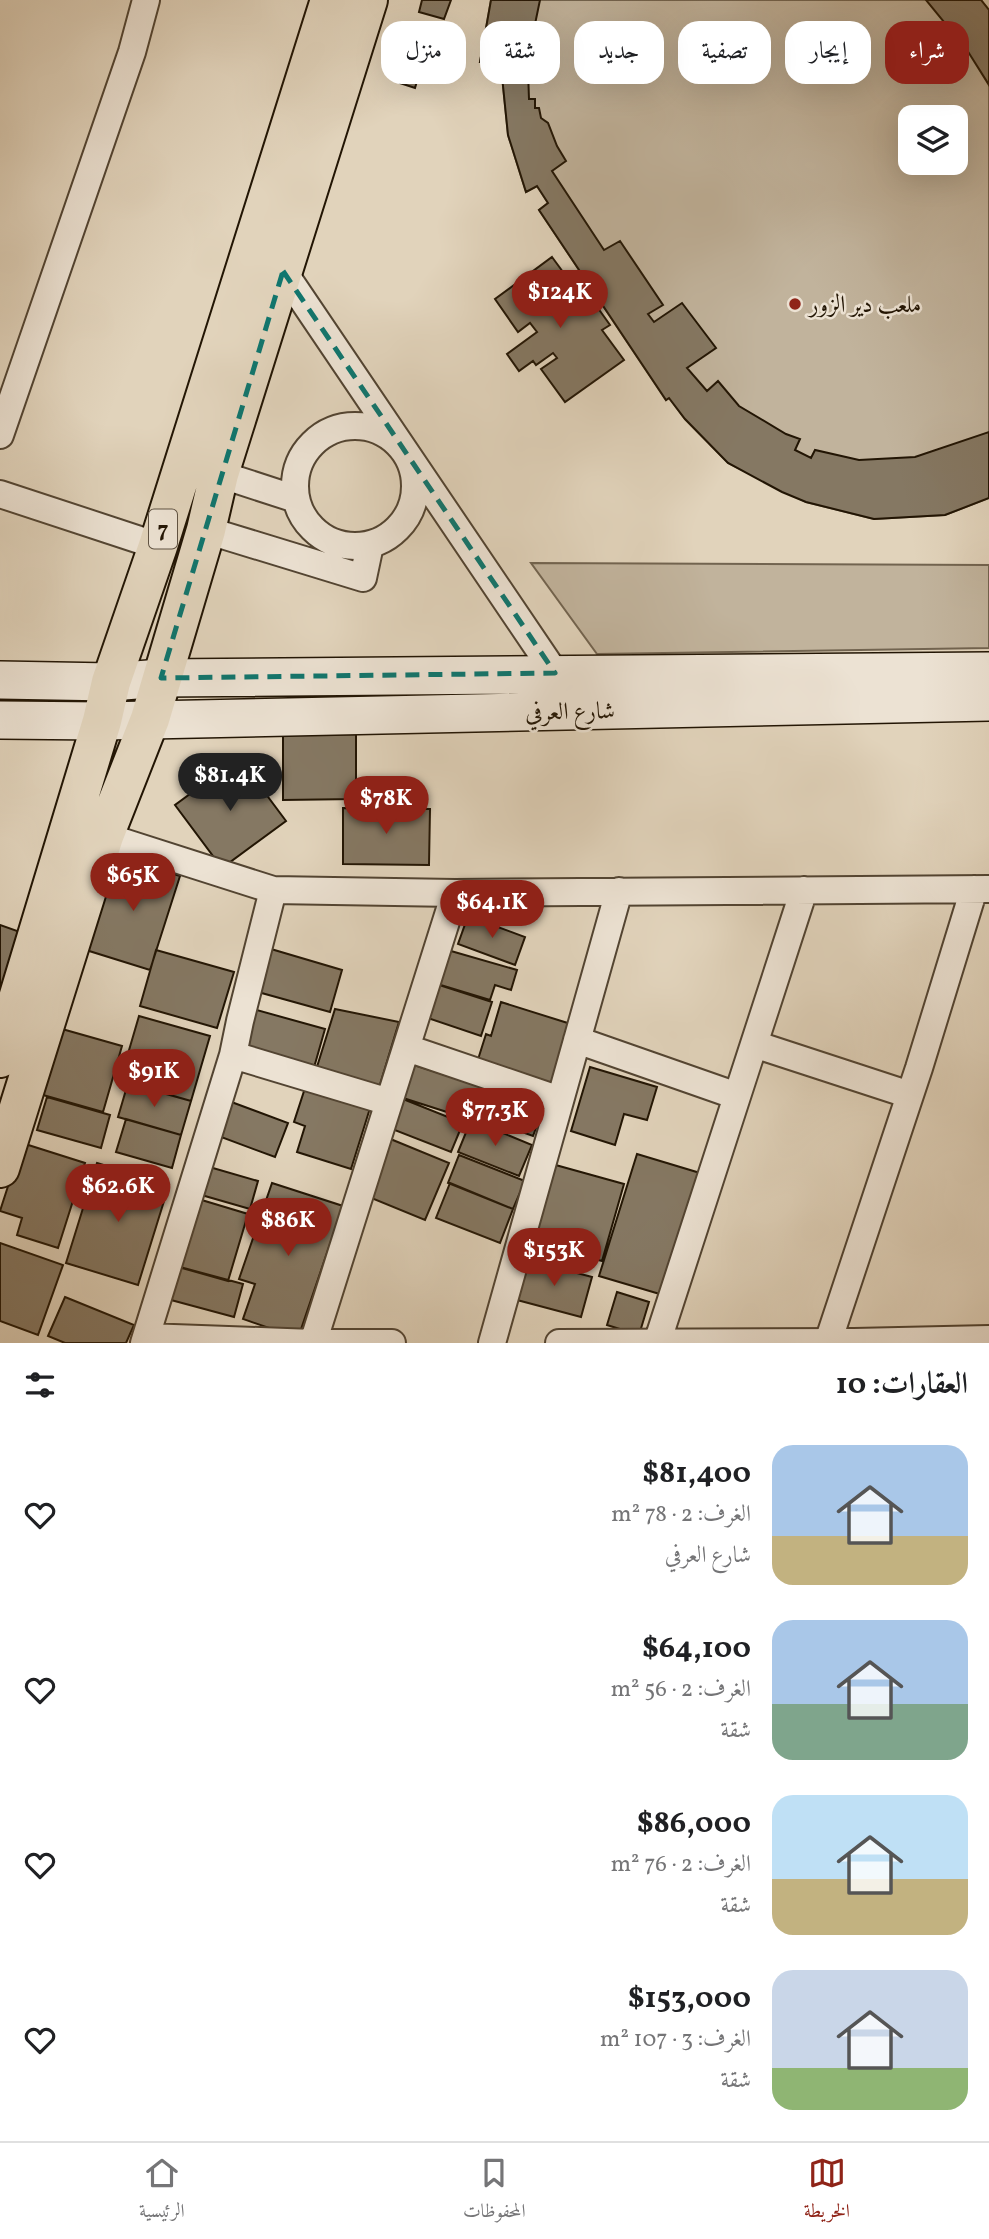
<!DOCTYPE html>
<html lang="ar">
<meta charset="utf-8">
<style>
body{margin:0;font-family:Vollkorn,Amiri,serif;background:#f2f2f2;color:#202124;direction:rtl;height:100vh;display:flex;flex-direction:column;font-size:26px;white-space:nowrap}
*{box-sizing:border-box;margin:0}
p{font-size:23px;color:#757577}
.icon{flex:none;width:38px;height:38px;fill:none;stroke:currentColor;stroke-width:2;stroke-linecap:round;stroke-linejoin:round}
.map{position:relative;height:1343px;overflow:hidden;direction:ltr}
.sheet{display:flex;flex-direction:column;background:#fff;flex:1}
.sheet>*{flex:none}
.hud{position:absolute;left:21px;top:21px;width:948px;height:63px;direction:rtl;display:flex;gap:14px}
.tools{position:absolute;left:898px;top:105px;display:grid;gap:14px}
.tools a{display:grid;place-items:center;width:70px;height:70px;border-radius:14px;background:#fff;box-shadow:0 7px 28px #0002;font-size:35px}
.price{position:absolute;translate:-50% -60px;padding:0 16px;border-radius:24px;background:#8f2418;color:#fff;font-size:23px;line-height:46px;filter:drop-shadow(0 2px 4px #0008)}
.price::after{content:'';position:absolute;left:50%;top:42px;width:21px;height:16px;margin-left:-10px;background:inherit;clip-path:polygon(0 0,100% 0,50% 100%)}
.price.current{background:#222;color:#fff}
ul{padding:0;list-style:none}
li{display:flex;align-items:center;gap:21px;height:175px;padding:0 21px}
li span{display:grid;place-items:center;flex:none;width:196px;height:140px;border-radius:21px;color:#555}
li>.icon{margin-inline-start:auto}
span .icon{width:84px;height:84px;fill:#fffc;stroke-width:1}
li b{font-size:30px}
h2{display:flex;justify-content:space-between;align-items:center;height:84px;padding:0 21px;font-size:30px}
.pill{padding:0 24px;border-radius:21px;background:#fff;box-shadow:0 7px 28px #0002;font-size:24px;line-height:63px}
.pill.current{background:#8f2418;color:#fff}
.dock{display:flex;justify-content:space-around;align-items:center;height:98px;border-top:2px solid #e0e0e0;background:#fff;font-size:19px;color:#757577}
.dock a{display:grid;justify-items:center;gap:4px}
.dock .current{color:#8f2418}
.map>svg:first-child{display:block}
.green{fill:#c1b39c;stroke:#726450;stroke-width:2;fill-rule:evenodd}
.building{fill:#857863;stroke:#221504;stroke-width:2}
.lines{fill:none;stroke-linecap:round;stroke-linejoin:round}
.street-casing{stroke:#524432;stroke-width:30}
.secondary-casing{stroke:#221504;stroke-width:40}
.primary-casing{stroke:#221504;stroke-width:42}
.street{stroke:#ece2d3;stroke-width:26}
.secondary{stroke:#ece2d3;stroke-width:37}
.primary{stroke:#e1d3bb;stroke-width:38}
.marked{fill:none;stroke:#0f766e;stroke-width:5;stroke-dasharray:14 9;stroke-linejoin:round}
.poi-dot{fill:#8f2418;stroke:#ece2d3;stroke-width:2.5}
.labels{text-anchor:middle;stroke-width:5;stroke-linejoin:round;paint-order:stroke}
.shield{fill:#ece2d3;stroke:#5f5242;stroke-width:2}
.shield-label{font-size:23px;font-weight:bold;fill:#221504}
.poi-label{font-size:24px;fill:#221504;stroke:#ece2d3;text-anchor:start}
.street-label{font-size:24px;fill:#221504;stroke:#ece2d3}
</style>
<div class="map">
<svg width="989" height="1343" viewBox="0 0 989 1343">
<rect width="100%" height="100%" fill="#e1d3bb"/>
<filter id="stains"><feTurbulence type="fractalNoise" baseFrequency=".00286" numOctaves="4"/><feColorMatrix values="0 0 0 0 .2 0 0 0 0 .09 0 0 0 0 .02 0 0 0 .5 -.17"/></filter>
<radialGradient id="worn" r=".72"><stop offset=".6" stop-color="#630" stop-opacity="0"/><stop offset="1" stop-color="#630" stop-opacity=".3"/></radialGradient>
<path class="green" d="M491 0H981L989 10V498L945 515 874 519 806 502 728 463 685 419 669 398 666 400 539 210 548 203 537 186 526 192 508 135 502 76 508 75 507 62H480ZM910 117H956V163H910Z
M531 563 989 565V648L597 654Z"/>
<path class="building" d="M422 0H451L444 19 419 12Z
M491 0H540L529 53H512V68L528 70 529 99H535V108H539L541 118 548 123 557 146 566 161 552 171 604 250 620 241 663 305 648 314 654 322 682 303 716 348 687 368 707 391 718 381 739 406 786 434 800 439 795 450 811 458 815 450 859 460 915 457 989 432V498L945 515 874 519 806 502 782 492 728 463 685 419 669 398 666 400 539 210 548 203 537 186 526 192 508 135 502 76 508 75 507 62H480Z
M926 0H981L989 10V85L967 50Z
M408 57 423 61 415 88 400 83Z
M552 257 574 287 580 283 610 325 602 330 624 360 565 402 541 369 557 358 553 353 536 365 533 361 519 371 507 354 537 332 530 323 518 332 495 299Z
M356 734V799L283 800V735Z
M239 758 286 821 222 868 175 805Z
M343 808 430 809 429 865 343 864Z
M117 856 180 876 150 970 86 950Z
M468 916 525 937 515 965 458 944Z
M0 925 23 933 0 1002Z
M271 949 342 970 330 1012 258 992Z
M444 949 517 970 511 990 495 985 490 1000 434 983Z
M156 950 234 972 217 1028 140 1006Z
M430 982 492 1002 481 1036 419 1015Z
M501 1002 574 1025 553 1093 475 1069 486 1034 491 1036Z
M253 1009 325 1029 313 1071 241 1051Z
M335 1009 399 1022 379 1088 316 1070Z
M139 1016 210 1036 191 1101 120 1081Z
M55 1027 122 1046 103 1112 36 1093Z
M411 1064 486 1088 475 1121 400 1097Z
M590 1067 657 1087 647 1120 624 1114 615 1145 571 1131Z
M128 1083 191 1101 181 1135 118 1117Z
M306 1085 371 1105 351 1169 297 1152 305 1126 294 1122Z
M491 1090 543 1109 533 1136 481 1117Z
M47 1097 110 1115 101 1148 37 1130Z
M403 1099 463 1123 451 1152 392 1129Z
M226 1100 288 1123 275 1157 213 1134Z
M126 1119 181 1135 172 1168 116 1152Z
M471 1120 532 1145 519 1176 458 1152Z
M388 1138 449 1163 425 1220 364 1195Z
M22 1143 85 1163 58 1248 17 1235 22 1218 0 1211Z
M637 1154 700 1173 663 1295 599 1276Z
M459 1155 525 1181 513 1209 448 1183Z
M97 1163 169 1185 138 1285 66 1263Z
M552 1164 624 1184 602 1261 530 1241Z
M206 1166 258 1181 250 1209 198 1194Z
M272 1183 343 1206 298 1338 243 1319 255 1284 239 1279Z
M450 1183 513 1209 500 1243 436 1218Z
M195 1198 248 1214 228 1281 175 1266Z
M0 1243 63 1265 38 1335 0 1321Z
M528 1260 592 1277 581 1317 517 1300Z
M180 1267 243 1284 234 1317 171 1300Z
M617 1292 649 1302 639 1335 607 1325Z
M65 1297 134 1325 126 1343H65L48 1336Z"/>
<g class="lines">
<g class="street-casing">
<path id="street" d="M283 271 555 673
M295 486a60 60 0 1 1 120 0a60 60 0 1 1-120 0Z
M0 435 132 52 146 0
M219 474 296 499
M0 494 158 546
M206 530 363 578 370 545
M104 836 273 890 455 893 989 889
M577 1040 737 1096
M754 1044 910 1095
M407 1048 560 1100
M233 1055 389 1102
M146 1337 313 1343H392
M828 1342 919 1068 974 889
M144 1343 233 1055 240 1021 273 890
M313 1343 455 893
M492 1343 619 891
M559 1343 854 1342 989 1339
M657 1343 804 890"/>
</g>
<g class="secondary-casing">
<path id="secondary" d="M0 680 111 682 161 678 989 671
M0 720 102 721 989 702"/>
</g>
<g class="primary-casing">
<path id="primary" d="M0 1058 102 721 111 682 158 546 330 0
M0 1168 104 836 150 719 206 530 219 474 368 0"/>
</g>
<use href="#street" class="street"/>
<use href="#secondary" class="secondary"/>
<use href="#primary" class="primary"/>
</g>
<path class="marked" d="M283 271 555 673 161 678Z"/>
<circle class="poi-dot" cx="795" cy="304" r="7"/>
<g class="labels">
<rect class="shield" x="149" y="509.5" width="28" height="39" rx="5"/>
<g class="shield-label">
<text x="163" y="537">7</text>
</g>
<g class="poi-label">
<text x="809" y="312">ملعب دير الزور</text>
</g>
<g class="street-label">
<text transform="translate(570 711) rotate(-1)" y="8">شارع العرفي</text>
</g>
</g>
<rect width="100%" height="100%" filter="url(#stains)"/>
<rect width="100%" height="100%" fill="url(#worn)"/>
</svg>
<div class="tools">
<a><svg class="icon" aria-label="layers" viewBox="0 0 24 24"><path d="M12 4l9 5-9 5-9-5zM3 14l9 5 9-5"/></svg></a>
</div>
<b class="price" style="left:560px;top:330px">$124K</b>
<b class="price current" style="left:230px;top:813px">$81.4K</b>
<b class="price" style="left:386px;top:836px">$78K</b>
<b class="price" style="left:133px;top:913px">$65K</b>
<b class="price" style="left:492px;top:940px">$64.1K</b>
<b class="price" style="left:154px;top:1109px">$91K</b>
<b class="price" style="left:495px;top:1148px">$77.3K</b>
<b class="price" style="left:118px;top:1224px">$62.6K</b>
<b class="price" style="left:288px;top:1258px">$86K</b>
<b class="price" style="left:554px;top:1288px">$153K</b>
<div class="hud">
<a class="pill current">شراء</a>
<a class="pill">إيجار</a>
<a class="pill">تصفية</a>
<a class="pill">جديد</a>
<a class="pill">شقة</a>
<a class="pill">منزل</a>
</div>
</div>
<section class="sheet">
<h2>العقارات: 10<svg class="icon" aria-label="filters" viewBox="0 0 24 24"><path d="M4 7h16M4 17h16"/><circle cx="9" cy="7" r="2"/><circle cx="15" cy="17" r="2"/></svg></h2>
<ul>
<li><span style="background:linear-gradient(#a9c7e8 65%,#c2b280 0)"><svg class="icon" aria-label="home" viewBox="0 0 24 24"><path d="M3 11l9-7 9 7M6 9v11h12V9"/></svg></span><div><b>$81,400</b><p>الغرف: 2 · 78 m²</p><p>شارع العرفي</p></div><svg class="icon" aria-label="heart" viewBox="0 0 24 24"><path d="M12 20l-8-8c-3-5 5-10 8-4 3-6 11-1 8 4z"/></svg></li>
<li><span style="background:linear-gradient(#a9c7e8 60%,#7fa58c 0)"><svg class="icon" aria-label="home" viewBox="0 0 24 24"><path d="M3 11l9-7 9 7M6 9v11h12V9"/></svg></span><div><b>$64,100</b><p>الغرف: 2 · 56 m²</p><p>شقة</p></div><svg class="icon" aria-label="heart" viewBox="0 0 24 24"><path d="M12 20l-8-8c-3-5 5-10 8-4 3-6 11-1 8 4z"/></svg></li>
<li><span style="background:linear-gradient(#bfe0f5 60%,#c2b280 0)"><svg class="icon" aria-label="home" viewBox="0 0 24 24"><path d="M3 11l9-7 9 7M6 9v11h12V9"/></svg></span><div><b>$86,000</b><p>الغرف: 2 · 76 m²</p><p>شقة</p></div><svg class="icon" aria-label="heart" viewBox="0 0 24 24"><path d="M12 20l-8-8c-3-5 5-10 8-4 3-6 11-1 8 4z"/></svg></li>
<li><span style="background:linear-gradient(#c9d6e8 70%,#8fb573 0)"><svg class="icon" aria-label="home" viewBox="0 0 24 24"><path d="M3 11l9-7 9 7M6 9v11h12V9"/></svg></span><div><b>$153,000</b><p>الغرف: 3 · 107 m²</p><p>شقة</p></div><svg class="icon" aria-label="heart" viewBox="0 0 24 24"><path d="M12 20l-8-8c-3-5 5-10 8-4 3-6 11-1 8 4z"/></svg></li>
</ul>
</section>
<nav class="dock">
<a class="current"><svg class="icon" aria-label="map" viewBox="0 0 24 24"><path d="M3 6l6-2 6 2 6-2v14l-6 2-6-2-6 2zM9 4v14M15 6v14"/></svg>الخريطة</a>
<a><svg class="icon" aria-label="saved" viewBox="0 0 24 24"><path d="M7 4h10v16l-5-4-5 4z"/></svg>المحفوظات</a>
<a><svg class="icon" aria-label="home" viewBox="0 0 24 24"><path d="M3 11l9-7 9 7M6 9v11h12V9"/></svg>الرئيسية</a>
</nav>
